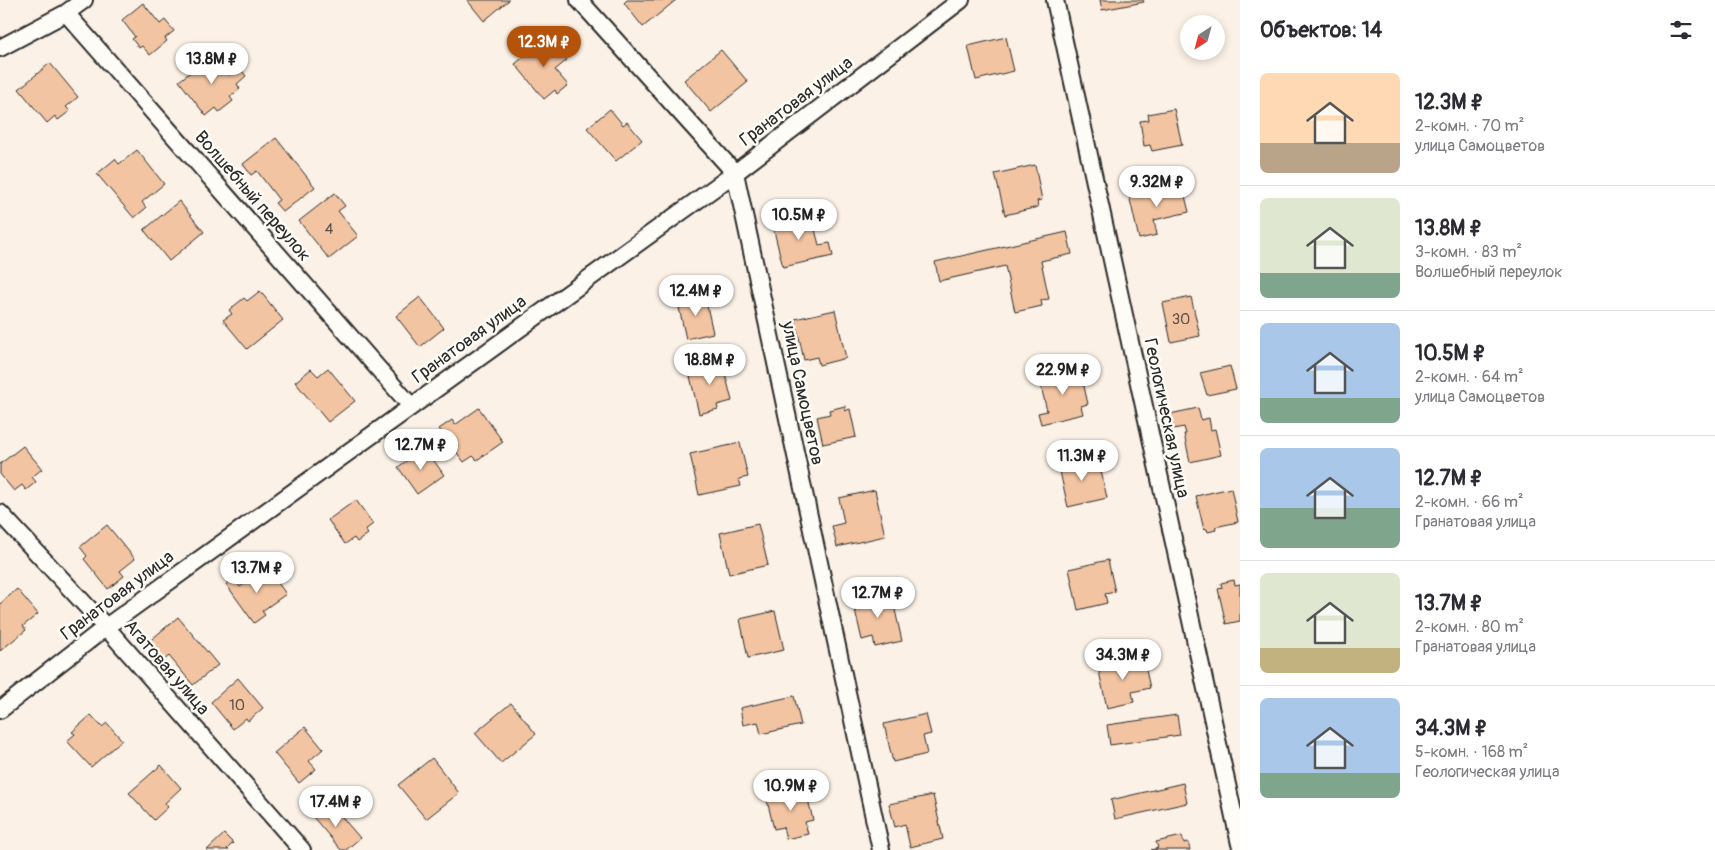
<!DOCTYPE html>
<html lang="ru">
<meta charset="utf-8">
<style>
body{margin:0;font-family:Pangolin,sans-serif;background:#f2f2f3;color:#2b2b33;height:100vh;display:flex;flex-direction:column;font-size:19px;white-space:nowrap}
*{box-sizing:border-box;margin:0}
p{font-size:16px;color:#7c7c81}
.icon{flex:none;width:28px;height:28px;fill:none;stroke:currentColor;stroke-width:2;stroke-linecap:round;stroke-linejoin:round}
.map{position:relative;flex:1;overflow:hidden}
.side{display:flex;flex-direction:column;background:#fff;width:475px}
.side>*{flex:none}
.needle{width:32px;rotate:216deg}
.buttons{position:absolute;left:1180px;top:15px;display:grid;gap:10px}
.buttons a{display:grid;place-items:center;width:45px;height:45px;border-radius:50%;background:#fff;box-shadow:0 2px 8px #0003;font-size:25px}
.price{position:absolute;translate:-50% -42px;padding:0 11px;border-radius:18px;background:#fff;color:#222;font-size:16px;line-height:32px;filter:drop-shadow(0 1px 2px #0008)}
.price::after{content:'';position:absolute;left:50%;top:30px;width:15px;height:11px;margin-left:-8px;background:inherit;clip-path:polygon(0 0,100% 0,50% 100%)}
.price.active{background:#b45309;color:#fff}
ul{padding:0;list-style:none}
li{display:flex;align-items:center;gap:15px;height:125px;padding:0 20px}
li+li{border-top:1px solid #e1e1e2}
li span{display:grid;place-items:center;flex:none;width:140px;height:100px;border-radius:8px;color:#555}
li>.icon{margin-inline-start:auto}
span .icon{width:60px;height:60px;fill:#fffc;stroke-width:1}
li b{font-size:21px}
h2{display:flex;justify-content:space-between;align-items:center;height:60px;padding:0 20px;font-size:21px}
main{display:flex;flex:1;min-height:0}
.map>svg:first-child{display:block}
.building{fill:#f2c4a2;stroke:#2b2b2b}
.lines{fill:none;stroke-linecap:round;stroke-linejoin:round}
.street-casing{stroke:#2b2b2b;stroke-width:20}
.street{stroke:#fdfcf7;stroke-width:16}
.labels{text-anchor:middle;stroke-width:5;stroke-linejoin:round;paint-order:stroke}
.number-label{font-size:15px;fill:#5d5149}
.street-label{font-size:18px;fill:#2b2b2b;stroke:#fdfcf7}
</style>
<main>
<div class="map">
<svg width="1240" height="850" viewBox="0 0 1240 850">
<rect width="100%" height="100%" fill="#fbf1e6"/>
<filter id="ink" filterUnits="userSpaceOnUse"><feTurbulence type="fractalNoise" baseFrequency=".02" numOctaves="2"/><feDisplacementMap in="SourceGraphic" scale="10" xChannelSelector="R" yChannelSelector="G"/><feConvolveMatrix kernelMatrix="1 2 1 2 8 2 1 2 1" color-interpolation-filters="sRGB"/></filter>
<g filter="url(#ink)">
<path class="building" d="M467 0H509L484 21Z
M627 0H676L643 27 624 3Z
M1100 0H1143L1144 2 1102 10Z
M143 3 160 24 165 20 174 31 165 38 167 41 150 55 142 46 139 48 132 39 135 37 122 20Z
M548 37 567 60 555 70 568 85 557 94 555 90 544 99 515 64Z
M1006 37 1014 71 976 80 968 46Z
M721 50 748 82 711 112 684 80Z
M213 55 229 75 239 67 246 76 237 84 240 89 230 97 233 101 219 112 216 108 206 116 179 81Z
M50 63 78 97 66 107 70 111 58 120 55 116 47 123 19 89Z
M610 109 623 125 627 122 642 140 616 161 587 128Z
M1174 109 1182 145 1152 151 1150 145 1144 146 1140 121 1149 120 1148 114Z
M276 138 315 187 283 212 275 203 279 200 257 171 251 175 243 164Z
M137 150 164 184 142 202 146 208 134 218 97 174 115 159 119 164Z
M1035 165 1042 200 1037 201 1038 207 1005 215 995 174Z
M1182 184 1189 212 1154 220 1157 235 1139 239 1129 195Z
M335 193 345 206 338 211 358 236 329 259 299 221Z
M179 201 204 232 169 261 144 230Z
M811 214 819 245 830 243 833 256 783 267 772 223Z
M1067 232 1072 254 1041 261 1049 299 1041 300 1042 306 1015 312 1005 266 939 281 935 262Z
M260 291 283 320 247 349 223 320 232 314 229 310 244 298 247 301Z
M704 292 713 333 686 339 678 303 697 298 696 294Z
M420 297 444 328 420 347 396 316Z
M1191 297 1200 336 1171 342 1163 303Z
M835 310 846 358 819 365 817 357 804 360 795 319Z
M722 361 732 401 717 405 718 409 699 414 688 368Z
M1230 366 1236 389 1207 395 1200 373Z
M328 368 355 401 328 422 295 382 311 369 318 376Z
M1080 369 1088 404 1081 406 1083 414 1041 424 1038 413 1047 411 1039 378Z
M845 406V411L850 409 856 437 823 444 817 417 830 414 829 410Z
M479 408 503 442 477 460 473 456 464 462 439 429 452 420 455 425Z
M1198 408 1201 420 1209 418 1211 430 1215 429 1221 455 1190 462 1184 434H1186L1184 427 1173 429 1170 414Z
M740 443 748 477 739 479 741 486 699 495 690 454Z
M23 446 42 469 32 477 36 482 26 490 22 485 14 491 0 474V464Z
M425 448 444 475 417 494 398 467Z
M1085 457 1087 465 1099 462 1107 498 1068 507 1058 463Z
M1231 488 1238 522 1215 527 1216 530 1208 532 1207 529 1204 530 1196 496Z
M875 490 885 536 837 547 832 526 844 523 839 498Z
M356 500 373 524 365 530 368 534 357 542 354 538 345 544 328 520Z
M758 524 768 565 729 574 720 533Z
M107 525 135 559 120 571 124 576 108 589 84 559 87 556 80 547Z
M1108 560 1115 592 1105 594 1107 603 1078 610 1069 569Z
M267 568 286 594 262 611 265 615 254 623 226 584 234 578 240 587Z
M1234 580 1235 585 1240 584V621L1226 624 1218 589 1222 588 1221 583Z
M17 589 38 614 23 626 26 630 0 651V604Z
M891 592 902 641 875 647 873 637 862 640 853 601Z
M775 611 784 650 748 658 740 619Z
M178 617 218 665 193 685 169 656 162 662 146 644Z
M1143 657 1150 688 1132 692 1134 702 1107 708 1098 667Z
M238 678 263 708 248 721 246 718 233 729 211 702Z
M794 696 801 725 761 734 758 722 743 725 740 708Z
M511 703 536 734 501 763 475 733Z
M926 714 931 734 923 736 927 754 893 762 884 724Z
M91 715 102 727 107 723 122 740 91 767 67 741 75 734 72 732Z
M1177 715 1180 735 1110 745 1107 725Z
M305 727 323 749 309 761 316 769 299 783 274 753Z
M432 758 459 793 426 819 398 785Z
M161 765 181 788 165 803 168 807 154 820 129 793Z
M1183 783 1187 803 1115 819 1111 800Z
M805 787 813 820 805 822 808 834 786 839 783 827 774 829 766 796Z
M933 795 943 839 910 847 905 824 895 827 889 804Z
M330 803 360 838 346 850H341L313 817Z
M224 834 233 843 227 849 229 850H207Z
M1182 836 1184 843 1188 842 1190 850H1151L1158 848 1156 842Z"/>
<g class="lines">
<g class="street-casing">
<path id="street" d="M579 0 735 173 881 850
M1055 0 1240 844
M66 13 411 406
M0 48 66 13 84 0
M0 513 106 627 302 850
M0 710 106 627 735 173 961 0"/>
</g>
<use href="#street" class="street"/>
</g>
</g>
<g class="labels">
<g class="number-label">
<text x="329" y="234">4</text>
<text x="1181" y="324">30</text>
<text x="237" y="710">10</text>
</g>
<g class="street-label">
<text transform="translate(796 101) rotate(-37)" y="6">Гранатовая улица</text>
<text transform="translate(253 196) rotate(49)" y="6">Волшебный переулок</text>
<text transform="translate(469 339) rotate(-36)" y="6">Гранатовая улица</text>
<text transform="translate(803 393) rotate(78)" y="6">улица Самоцветов</text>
<text transform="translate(1167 418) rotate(78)" y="6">Геологическая улица</text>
<text transform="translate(117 595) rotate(-37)" y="6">Гранатовая улица</text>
<text transform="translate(167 667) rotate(49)" y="6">Агатовая улица</text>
</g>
</g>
</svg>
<div class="buttons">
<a><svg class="needle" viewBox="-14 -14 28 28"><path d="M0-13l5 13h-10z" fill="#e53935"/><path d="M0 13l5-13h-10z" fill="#7c7c81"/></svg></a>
</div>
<b class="price active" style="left:544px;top:68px">12.3M ₽</b>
<b class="price" style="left:212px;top:85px">13.8M ₽</b>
<b class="price" style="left:1157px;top:208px">9.32M ₽</b>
<b class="price" style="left:799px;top:241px">10.5M ₽</b>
<b class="price" style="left:696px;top:317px">12.4M ₽</b>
<b class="price" style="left:710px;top:386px">18.8M ₽</b>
<b class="price" style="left:1063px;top:396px">22.9M ₽</b>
<b class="price" style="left:421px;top:471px">12.7M ₽</b>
<b class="price" style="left:1082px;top:482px">11.3M ₽</b>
<b class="price" style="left:257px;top:594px">13.7M ₽</b>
<b class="price" style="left:878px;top:619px">12.7M ₽</b>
<b class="price" style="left:1123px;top:681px">34.3M ₽</b>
<b class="price" style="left:791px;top:812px">10.9M ₽</b>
<b class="price" style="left:336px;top:828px">17.4M ₽</b>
</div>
<section class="side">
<h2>Объектов: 14<svg class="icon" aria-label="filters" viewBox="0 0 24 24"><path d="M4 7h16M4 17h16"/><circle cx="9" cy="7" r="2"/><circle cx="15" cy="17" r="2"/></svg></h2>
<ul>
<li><span style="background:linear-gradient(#ffd9b3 70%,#b9a48a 0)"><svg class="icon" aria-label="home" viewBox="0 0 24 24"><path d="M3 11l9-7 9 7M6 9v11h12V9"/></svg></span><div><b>12.3M ₽</b><p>2-комн. · 70 m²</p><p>улица Самоцветов</p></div></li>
<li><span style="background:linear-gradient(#dfe7d0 75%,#7fa58c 0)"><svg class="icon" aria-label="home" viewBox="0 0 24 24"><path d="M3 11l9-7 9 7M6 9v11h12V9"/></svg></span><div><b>13.8M ₽</b><p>3-комн. · 83 m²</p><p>Волшебный переулок</p></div></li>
<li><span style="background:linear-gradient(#a9c7e8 75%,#7fa58c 0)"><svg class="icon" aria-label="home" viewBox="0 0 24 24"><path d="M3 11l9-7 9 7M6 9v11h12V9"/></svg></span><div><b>10.5M ₽</b><p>2-комн. · 64 m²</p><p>улица Самоцветов</p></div></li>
<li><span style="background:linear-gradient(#a9c7e8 60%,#7fa58c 0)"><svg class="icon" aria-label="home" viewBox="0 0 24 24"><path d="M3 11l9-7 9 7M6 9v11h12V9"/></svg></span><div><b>12.7M ₽</b><p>2-комн. · 66 m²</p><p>Гранатовая улица</p></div></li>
<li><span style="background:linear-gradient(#dfe7d0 75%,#c2b280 0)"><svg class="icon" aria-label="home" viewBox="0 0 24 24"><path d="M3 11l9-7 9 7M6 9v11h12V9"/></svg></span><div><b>13.7M ₽</b><p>2-комн. · 80 m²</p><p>Гранатовая улица</p></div></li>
<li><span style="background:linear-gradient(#a9c7e8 75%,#7fa58c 0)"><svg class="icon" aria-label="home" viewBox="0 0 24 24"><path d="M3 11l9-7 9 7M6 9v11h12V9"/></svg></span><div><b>34.3M ₽</b><p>5-комн. · 168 m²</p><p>Геологическая улица</p></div></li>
</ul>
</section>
</main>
